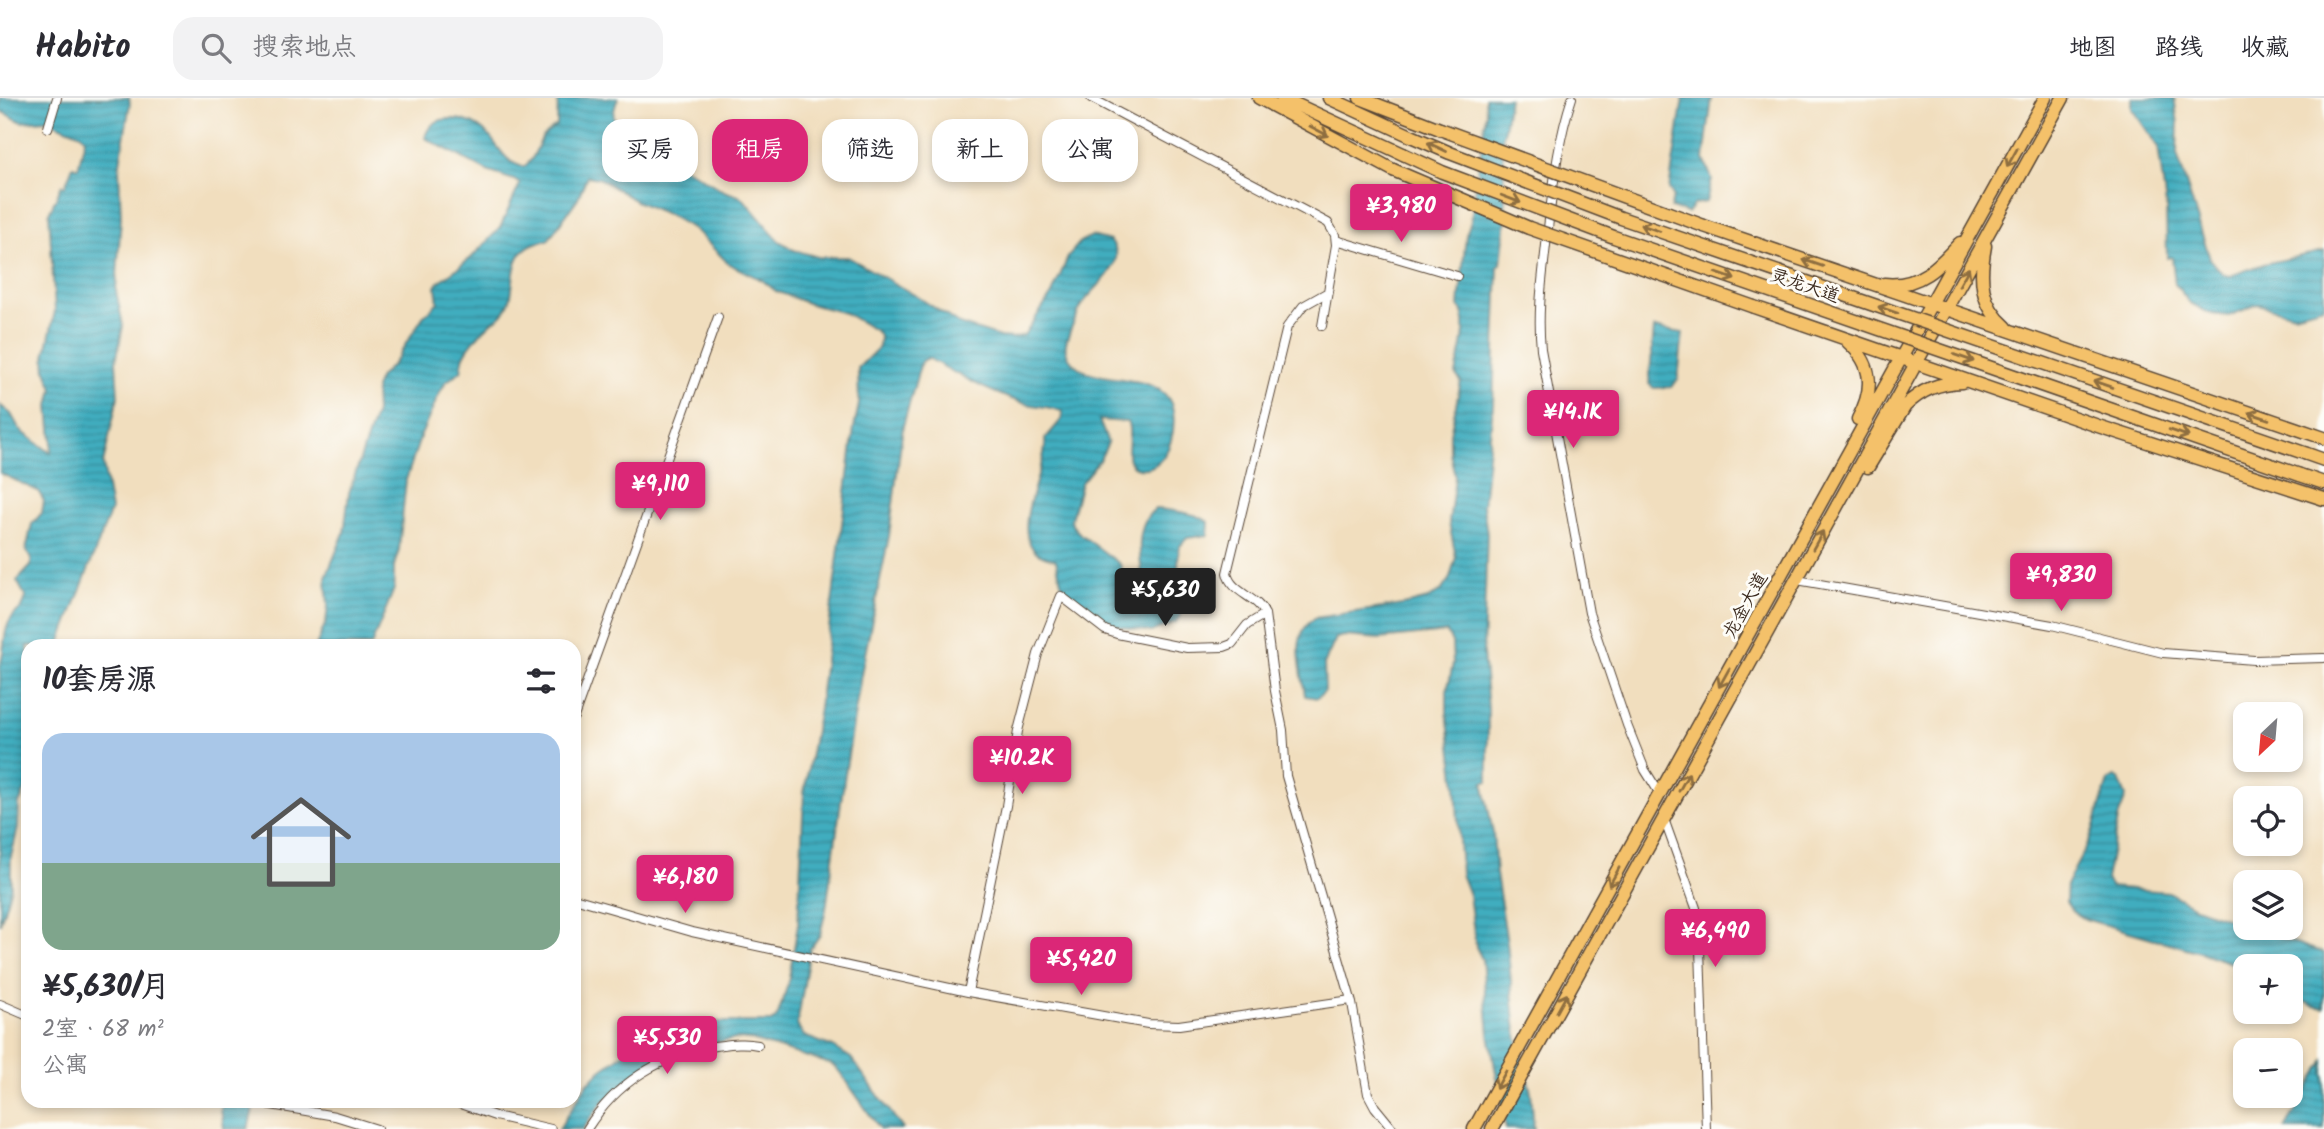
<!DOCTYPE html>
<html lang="zh">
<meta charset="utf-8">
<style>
body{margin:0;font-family:Kalam,"LXGW WenKai TC",sans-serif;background:#f2f2f3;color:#2b2b33;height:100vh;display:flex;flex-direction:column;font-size:26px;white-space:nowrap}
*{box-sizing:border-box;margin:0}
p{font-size:23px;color:#7c7c81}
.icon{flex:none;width:38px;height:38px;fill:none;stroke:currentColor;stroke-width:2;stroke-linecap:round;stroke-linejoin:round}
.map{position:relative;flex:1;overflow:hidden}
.panel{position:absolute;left:21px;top:541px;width:560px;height:469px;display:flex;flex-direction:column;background:#fff;border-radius:21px;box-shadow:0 4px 10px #0003}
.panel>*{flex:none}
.top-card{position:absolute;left:602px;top:21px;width:665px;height:63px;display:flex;gap:14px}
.needle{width:46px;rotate:206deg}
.buttons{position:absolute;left:2233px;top:604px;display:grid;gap:14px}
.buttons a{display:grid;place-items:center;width:70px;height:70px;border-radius:14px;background:#fff;box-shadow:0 4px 10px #0003;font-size:35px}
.price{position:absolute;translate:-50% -60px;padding:0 16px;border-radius:7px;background:#db2777;color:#fff;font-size:23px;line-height:46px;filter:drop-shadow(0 2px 4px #0008)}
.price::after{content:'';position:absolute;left:50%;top:42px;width:21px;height:16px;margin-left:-10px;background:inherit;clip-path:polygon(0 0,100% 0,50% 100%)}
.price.selected{background:#222;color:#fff}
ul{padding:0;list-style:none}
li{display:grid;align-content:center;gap:14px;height:371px;padding:0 21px}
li+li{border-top:2px solid #e1e1e2}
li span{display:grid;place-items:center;height:217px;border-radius:21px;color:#555}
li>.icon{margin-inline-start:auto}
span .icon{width:126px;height:126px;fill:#fffc;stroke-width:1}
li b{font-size:30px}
h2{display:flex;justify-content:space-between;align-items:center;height:84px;padding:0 21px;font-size:30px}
.tag{padding:0 24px;border-radius:21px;background:#fff;box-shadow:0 4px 10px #0003;font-size:24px;line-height:63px}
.tag.selected{background:#db2777;color:#fff}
header{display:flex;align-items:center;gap:42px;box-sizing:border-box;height:98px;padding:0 35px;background:#fff;border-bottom:2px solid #e1e1e2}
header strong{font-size:33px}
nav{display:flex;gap:38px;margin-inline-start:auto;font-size:24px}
.search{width:490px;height:63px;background:#f2f2f3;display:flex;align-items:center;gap:18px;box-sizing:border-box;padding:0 24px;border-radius:21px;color:#7c7c81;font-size:26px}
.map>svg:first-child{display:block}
.water{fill:url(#water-rules);stroke:#3e6c6e;stroke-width:2}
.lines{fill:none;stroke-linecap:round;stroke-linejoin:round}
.street-casing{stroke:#564536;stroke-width:10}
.primary-casing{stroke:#564536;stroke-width:15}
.street{stroke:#fff;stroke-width:8}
.primary{stroke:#f4c16a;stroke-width:12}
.primary-bridge-casing{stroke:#564536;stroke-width:15;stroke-linecap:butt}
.primary-bridge{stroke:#f4c16a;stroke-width:12}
.oneway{stroke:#8e6e40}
.labels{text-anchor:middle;stroke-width:6;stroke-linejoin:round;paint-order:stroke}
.street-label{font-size:18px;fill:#3b2a1e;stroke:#fdfcf7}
</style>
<header>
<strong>Habito</strong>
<div class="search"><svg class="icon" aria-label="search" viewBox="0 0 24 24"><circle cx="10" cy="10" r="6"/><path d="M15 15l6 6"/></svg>搜索地点</div>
<nav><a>地图</a><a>路线</a><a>收藏</a></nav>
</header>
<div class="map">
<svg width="2324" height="1031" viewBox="0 0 2324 1031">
<defs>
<pattern id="water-rules" width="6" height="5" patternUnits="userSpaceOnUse" patternTransform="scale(1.75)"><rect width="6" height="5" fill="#41adbf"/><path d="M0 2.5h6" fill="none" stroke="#388d9b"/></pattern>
</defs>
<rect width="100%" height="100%" fill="#fdfcf7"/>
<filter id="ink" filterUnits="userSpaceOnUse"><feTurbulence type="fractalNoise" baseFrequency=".0143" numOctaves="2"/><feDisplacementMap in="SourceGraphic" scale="14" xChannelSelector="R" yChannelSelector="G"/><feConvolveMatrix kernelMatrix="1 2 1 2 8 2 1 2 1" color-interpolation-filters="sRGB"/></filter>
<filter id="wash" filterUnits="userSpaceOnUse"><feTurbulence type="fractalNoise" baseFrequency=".00686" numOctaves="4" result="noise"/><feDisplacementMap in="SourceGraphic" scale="28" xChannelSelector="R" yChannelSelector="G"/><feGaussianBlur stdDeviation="1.57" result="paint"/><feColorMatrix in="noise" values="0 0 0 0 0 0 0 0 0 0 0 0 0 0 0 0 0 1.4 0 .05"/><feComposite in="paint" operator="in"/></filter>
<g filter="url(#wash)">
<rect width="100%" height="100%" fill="#f1debe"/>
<path class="water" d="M0 0H129L130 5 119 71 121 119 116 193 123 228 116 263 118 299 103 366 111 412 59 548H28V685L19 706 18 730 11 759V789L0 826V569C7 544 0 525 22 510L26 499 17 483 31 468V459L26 452 32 426 42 415 44 403 38 393 0 375V307L11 316 20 332 51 355 52 342 49 308 53 290 46 273 45 259 55 213 49 115 62 87 65 88 73 68 78 70 85 41 81 36 47 22 22 24 0 13Z
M558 0H618C613 14 610 20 621 32L724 93 742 99 778 142 794 152 818 159H848L918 199 959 226 1000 239 1013 240 1024 237 1052 196 1069 157 1081 143 1092 138 1110 143C1131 164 1095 188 1084 204 1078 213 1074 223 1070 233 1068 239 1064 246 1066 253 1078 292 1147 270 1168 300 1182 320 1170 375 1139 370 1118 367 1135 336 1127 324L1099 322 1108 345 1100 361 1081 385 1071 421 1072 427 1080 436 1120 466 1128 489 1136 498 1142 496 1144 491C1141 467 1132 428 1155 411 1171 412 1199 415 1209 425L1208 437 1187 440 1179 449 1178 467 1184 485 1186 509 1176 524 1151 534 1113 527 1090 514 1062 488 1056 462C1048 459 1037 457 1032 449 1013 424 1048 368 1045 341L1062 321 1063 314C1051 307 1033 309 1020 304 987 293 958 277 928 260L921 264 903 328 889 438 862 571 844 682 826 811 820 837 810 851 797 927 804 938 833 949 851 960 903 1031H880L839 973 831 966 751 942 737 941 692 949 653 965 602 1005 583 1031H559L586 987 601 972 644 941 685 928 718 924H771L777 919 788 886 798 826 804 695 819 610 854 330 859 306 858 270 879 249 880 238 876 233 845 215 810 206 776 193 762 182 729 166 695 132 669 117 636 103 599 80 587 78 578 100 548 142C499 149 522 191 504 214 501 219 496 221 492 224 483 232 469 247 464 258 462 263 462 268 461 273L446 284 440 294 421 337 406 382 399 452 394 468V491L371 548H316L326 524 328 508 326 479 344 435 349 395 376 314 375 290 380 279 393 266 423 219 438 204 436 189 439 184 471 160 500 130 520 86 514 82 487 73 425 40C431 13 467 18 484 33 499 46 502 64 524 69L532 61 543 38 557 27Z
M1485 0H1509L1502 43 1506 120 1501 166 1498 169 1493 308 1483 408 1487 435 1483 556 1488 610V684H1483L1493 735 1496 776 1507 844 1516 934 1531 994 1534 1031H1506L1489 936 1482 861 1476 849 1469 797 1461 776 1456 688 1447 615V593L1453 566 1452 545 1447 534 1379 541 1344 538 1336 540 1324 566 1325 593 1317 600 1305 598C1302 570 1289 537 1315 520L1409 506 1428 501 1441 493 1450 480 1456 459 1449 425 1455 379 1450 355V336L1461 283 1456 277C1459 256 1471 226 1459 208L1466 137 1471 123 1486 15Z
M1683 0H1712L1704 61 1712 81 1706 104 1694 106 1687 115 1671 110 1673 98 1669 92Z
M2132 0H2174L2178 25 2177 56 2210 161 2223 176 2230 178 2264 166 2324 153V208L2294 216 2258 206 2229 218 2211 216 2190 205 2175 186 2172 159 2167 160 2166 108 2158 48 2132 11Z
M1654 230 1683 235 1678 281 1672 289 1654 290 1649 286Z
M2115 679 2119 681 2126 699 2119 717 2106 781 2110 789 2168 794 2195 809 2245 827V830H2253L2324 855V910L2313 908 2291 897V868H2245V870L2200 854 2085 821 2072 813 2066 804 2067 785 2089 744 2108 683Z
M2324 963V1031H2285Z
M223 1003H255L248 1031H224L221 1011Z"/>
</g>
<g filter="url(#ink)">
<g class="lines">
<g class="street-casing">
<path id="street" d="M1091 0 1328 125 1335 137 1336 147 1322 228
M1572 0C1557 45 1553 91 1547 138 1543 176 1537 213 1541 251L1589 515 1627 627 1645 672 1660 696
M48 30 57 0
M1336 142 1457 178
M1328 194 1303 208 1287 229 1227 475C1231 495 1257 498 1265 516L1275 593 1283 632 1286 678 1352 905 1368 996 1375 1009 1393 1031
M1797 482 2052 527 2163 555 2254 562 2324 560
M574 619 718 219
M1664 721 1696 810 1700 850 1706 1031
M574 800 692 834 968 894 1148 926 1179 927 1351 902
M968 894 1006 708 1018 633 1038 556 1061 498 1105 532 1117 536 1187 550 1224 549 1232 546 1247 527 1265 516
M0 906 28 918
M248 1003 335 1018 377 1031
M461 1003 460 1006 495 1018 551 1031
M587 1031C617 983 660 958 715 948 731 946 743 944 758 947"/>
</g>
<g class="primary-casing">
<path id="primary" d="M1259 0 1393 72
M1282 0 1403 56
M1329 0 1411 38
M1360 0 1440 31
M1704 128 2324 340
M1985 148C1979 180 1980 207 2006 229
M1884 186C1919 190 1939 168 1960 145
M1754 209 2101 329 2324 401
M1848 244C1874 267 1874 292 1858 321
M2307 356 2324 362
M1868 369 1905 308C1922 291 1939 285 1962 284
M2300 377 2324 385
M1474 1031 2045 0
M1492 1031 2063 0"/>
</g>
<use href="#street" class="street"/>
<use href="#primary" class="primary"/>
<g class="primary-bridge-casing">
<path id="primary-bridge" d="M1440 31 1704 128
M1411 38 1450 55 1621 120 2307 356
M1403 56 1442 74 1614 139 2300 377
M1393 72 1529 130 1754 209"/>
</g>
<use href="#primary-bridge" class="primary-bridge"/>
</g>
<defs><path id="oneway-shaft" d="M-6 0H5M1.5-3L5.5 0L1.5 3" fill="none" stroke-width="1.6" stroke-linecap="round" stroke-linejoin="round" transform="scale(1.75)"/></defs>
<g class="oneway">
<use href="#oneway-shaft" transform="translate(1319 33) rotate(28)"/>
<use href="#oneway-shaft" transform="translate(1437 49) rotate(-155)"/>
<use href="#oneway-shaft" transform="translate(2012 60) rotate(119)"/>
<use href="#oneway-shaft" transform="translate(1511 101) rotate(21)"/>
<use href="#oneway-shaft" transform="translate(1650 130) rotate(-161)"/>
<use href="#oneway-shaft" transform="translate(1813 165) rotate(-161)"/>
<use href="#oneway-shaft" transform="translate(1725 178) rotate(19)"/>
<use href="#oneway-shaft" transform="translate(1964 179) rotate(-61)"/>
<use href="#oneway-shaft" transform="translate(1888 212) rotate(-161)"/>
<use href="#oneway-shaft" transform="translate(1964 260) rotate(19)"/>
<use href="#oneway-shaft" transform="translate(2103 286) rotate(-161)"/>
<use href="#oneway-shaft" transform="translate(2259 318) rotate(-161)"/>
<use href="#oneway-shaft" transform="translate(2179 335) rotate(19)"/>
<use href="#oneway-shaft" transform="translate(1818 442) rotate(-61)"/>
<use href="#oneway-shaft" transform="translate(1724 580) rotate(119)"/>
<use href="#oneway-shaft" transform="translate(1684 684) rotate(-61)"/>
<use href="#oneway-shaft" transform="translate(1614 779) rotate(119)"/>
<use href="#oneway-shaft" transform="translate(1562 905) rotate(-61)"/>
<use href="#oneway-shaft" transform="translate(1501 982) rotate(119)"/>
</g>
</g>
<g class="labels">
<g class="street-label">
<text transform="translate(1805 187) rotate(19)" y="6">灵龙大道</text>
<text transform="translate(1745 507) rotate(-61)" y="6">龙金大道</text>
</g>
</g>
</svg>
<div class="buttons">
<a><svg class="needle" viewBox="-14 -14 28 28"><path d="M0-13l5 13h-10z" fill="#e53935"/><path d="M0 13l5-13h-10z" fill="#7c7c81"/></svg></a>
<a><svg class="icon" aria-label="locate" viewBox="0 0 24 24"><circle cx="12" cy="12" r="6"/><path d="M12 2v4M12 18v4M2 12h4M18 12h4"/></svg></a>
<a><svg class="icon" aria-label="layers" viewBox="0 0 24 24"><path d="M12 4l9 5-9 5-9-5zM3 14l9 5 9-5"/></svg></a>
<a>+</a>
<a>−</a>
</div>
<b class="price" style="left:1401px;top:146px">¥3,980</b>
<b class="price" style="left:1573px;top:352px">¥14.1K</b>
<b class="price" style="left:660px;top:424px">¥9,110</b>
<b class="price" style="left:2061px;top:515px">¥9,830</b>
<b class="price selected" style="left:1165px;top:530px">¥5,630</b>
<b class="price" style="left:1022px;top:698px">¥10.2K</b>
<b class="price" style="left:685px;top:817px">¥6,180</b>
<b class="price" style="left:1715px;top:871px">¥6,490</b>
<b class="price" style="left:1081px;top:899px">¥5,420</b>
<b class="price" style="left:667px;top:978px">¥5,530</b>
<div class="top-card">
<a class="tag">买房</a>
<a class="tag selected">租房</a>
<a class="tag">筛选</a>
<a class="tag">新上</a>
<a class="tag">公寓</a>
</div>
<section class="panel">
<h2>10套房源<svg class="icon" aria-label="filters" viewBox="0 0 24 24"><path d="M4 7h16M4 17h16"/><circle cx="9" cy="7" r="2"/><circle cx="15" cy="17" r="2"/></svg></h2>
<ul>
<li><span style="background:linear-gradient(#a9c7e8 60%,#7fa58c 0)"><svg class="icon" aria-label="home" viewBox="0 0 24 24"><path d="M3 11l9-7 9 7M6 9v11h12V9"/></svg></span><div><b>¥5,630/月</b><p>2室 · 68 m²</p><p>公寓</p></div></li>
</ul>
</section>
</div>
